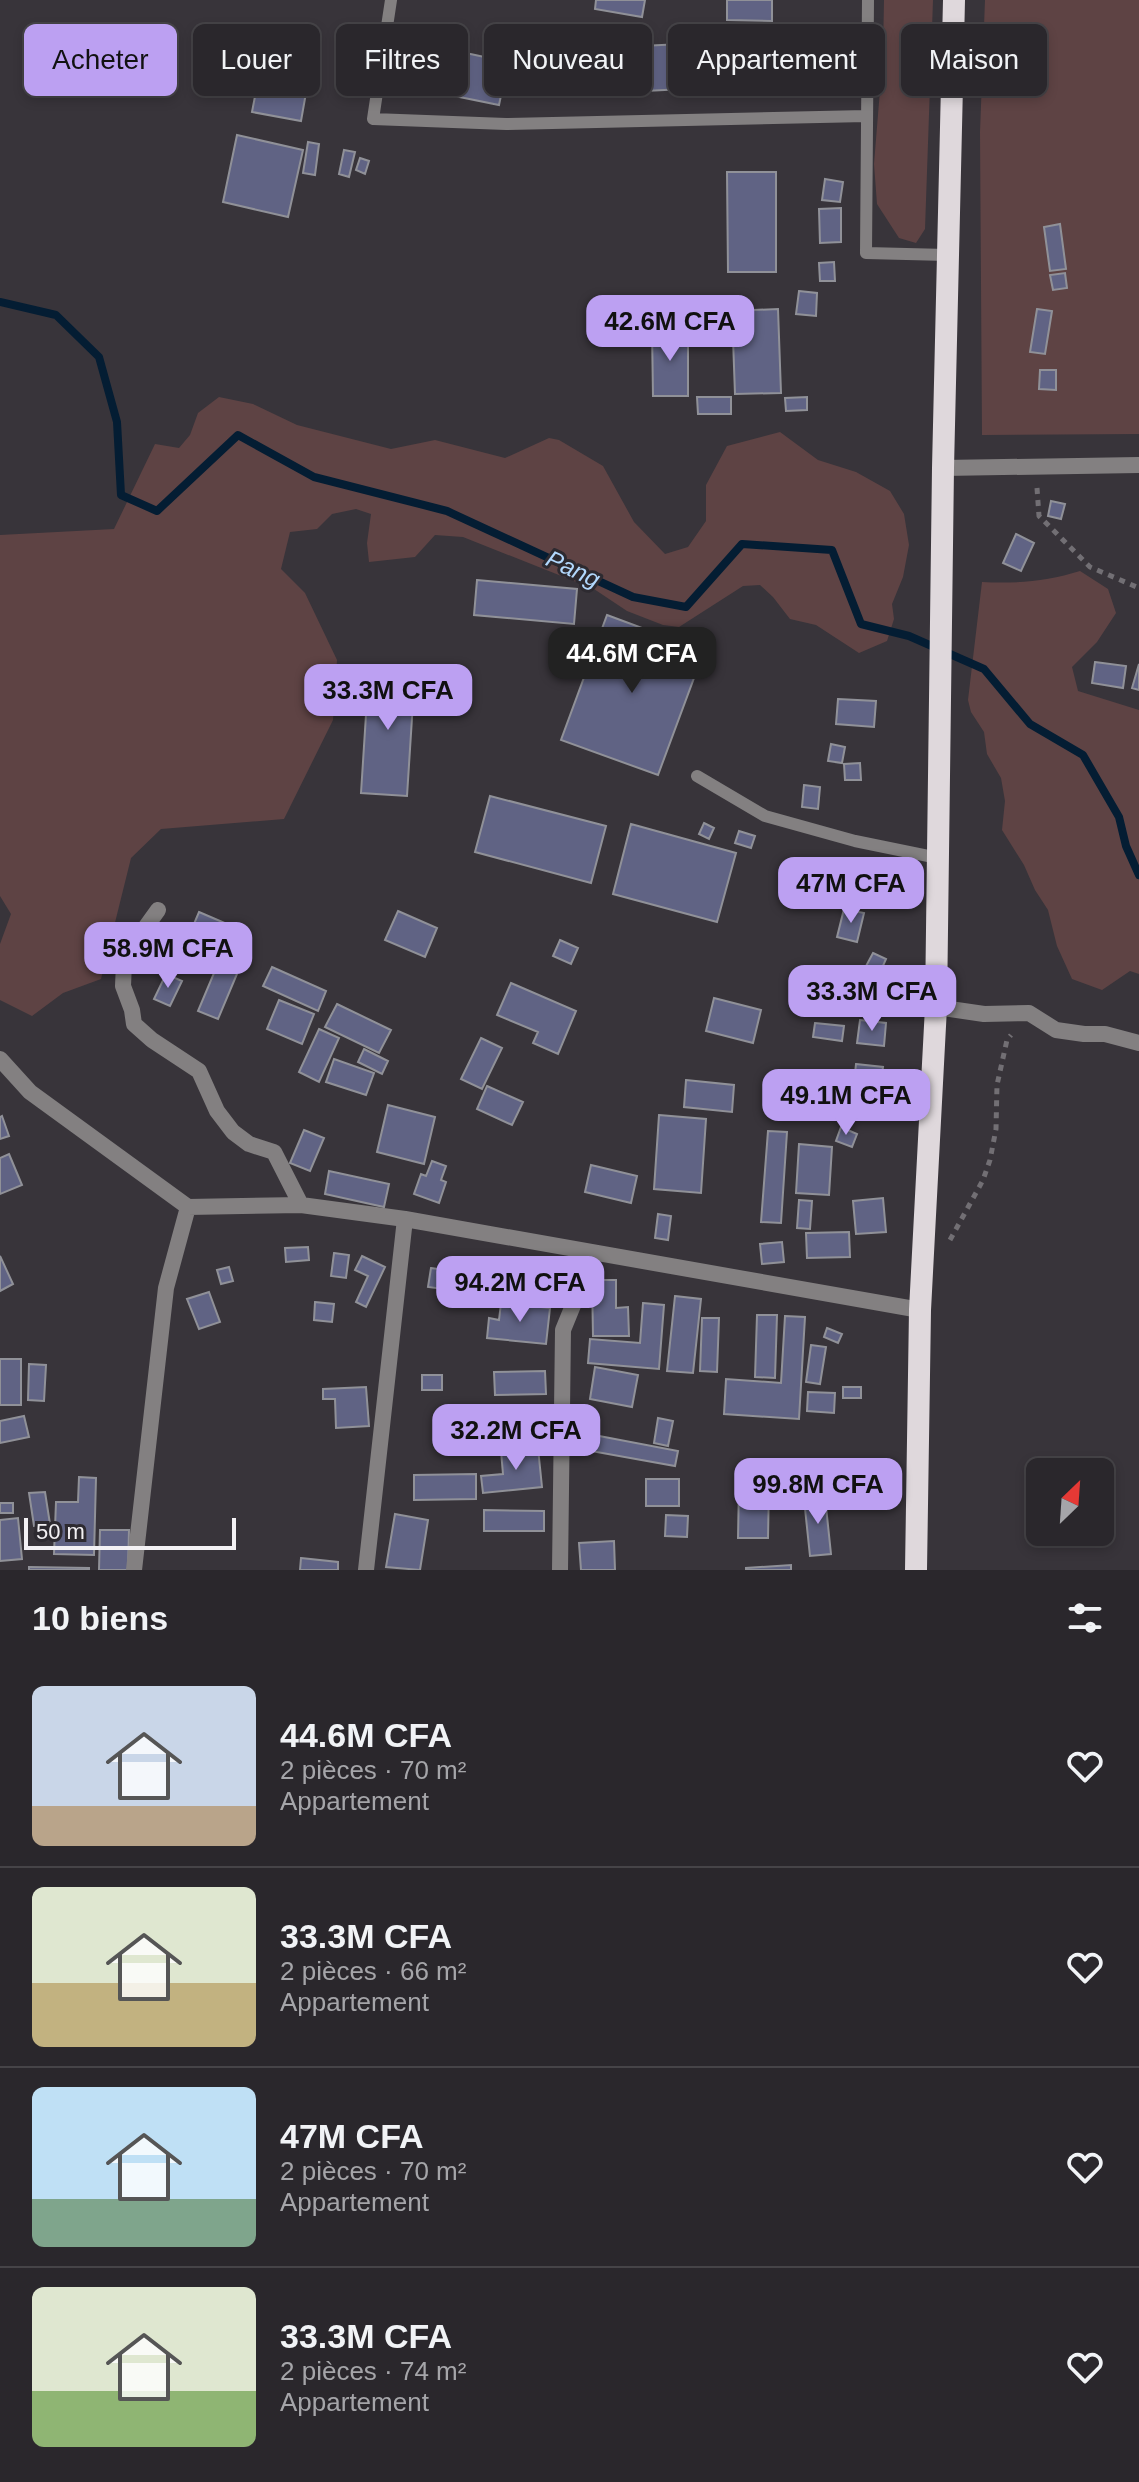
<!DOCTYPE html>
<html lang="fr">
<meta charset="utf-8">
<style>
body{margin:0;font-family:Helvetica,sans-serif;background:#363338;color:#f1f3f6;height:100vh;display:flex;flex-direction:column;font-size:30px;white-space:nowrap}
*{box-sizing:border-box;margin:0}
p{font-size:26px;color:#a5a5a9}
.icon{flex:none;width:44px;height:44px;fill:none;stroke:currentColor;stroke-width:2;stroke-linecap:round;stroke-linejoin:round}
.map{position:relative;height:1570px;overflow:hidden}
.drawer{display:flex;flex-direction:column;background:#2a272c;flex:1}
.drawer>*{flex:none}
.banner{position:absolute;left:24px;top:24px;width:1092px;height:72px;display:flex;gap:16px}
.needle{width:52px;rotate:25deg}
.buttons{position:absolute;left:1026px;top:1458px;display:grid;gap:16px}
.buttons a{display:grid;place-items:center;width:88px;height:88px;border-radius:12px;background:#2a272c;box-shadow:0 4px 12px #0003,0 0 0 2px #464448;font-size:40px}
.scale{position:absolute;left:24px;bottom:20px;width:212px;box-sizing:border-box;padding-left:8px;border:4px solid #f3f1f4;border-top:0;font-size:22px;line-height:28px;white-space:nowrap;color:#f3f1f4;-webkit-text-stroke:6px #2d2a30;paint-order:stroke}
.price{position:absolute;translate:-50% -68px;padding:0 18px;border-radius:16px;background:#bca0f2;color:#111;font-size:26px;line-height:52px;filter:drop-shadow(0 2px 4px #0008)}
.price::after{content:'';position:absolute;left:50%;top:48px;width:24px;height:18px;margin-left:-12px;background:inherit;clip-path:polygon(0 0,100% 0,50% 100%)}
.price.on{background:#222;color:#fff}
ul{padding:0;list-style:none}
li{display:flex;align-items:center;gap:24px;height:200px;padding:0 32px}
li+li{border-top:2px solid #464448}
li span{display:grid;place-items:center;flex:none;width:224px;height:160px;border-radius:12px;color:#555}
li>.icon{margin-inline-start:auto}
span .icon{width:96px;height:96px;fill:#fffc;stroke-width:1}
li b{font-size:34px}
h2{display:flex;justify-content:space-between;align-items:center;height:96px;padding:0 32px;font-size:34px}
.pill{padding:0 28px;border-radius:12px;background:#2a272c;box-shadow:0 4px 12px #0003,0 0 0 2px #464448;font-size:28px;line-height:72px}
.pill.on{background:#bca0f2;color:#111}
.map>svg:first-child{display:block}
.green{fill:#5e4344}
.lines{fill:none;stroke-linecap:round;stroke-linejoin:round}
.stream{stroke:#041d33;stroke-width:8}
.building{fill:#606384;stroke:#909198;stroke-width:2}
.path{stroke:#726f74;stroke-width:5;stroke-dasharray:6 6;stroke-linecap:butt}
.service{stroke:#838081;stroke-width:12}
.minor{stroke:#838081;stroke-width:16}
.trunk{stroke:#dfd8dc;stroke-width:22}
.labels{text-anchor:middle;stroke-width:6;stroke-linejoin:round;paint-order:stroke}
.water-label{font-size:24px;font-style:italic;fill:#b2d8fd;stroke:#2d2a30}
</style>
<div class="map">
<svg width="1139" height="1570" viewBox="0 0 1139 1570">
<rect width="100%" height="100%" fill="#38343a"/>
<path class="green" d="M884 0H933L925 229 916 243 899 238 877 204 874 164 883 53Z
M985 0H1139V434L982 435 980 132Z
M219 397 253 404 297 425 391 449 435 440 505 458 549 438 559 440 603 466 634 522 665 554 688 547 706 521V485L727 446 780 432 818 460 856 472 890 491 904 514 909 545 903 577 892 604 894 619 887 641 859 653 816 625 790 619 773 597 760 585 743 586 679 627 663 625 627 611 594 589 463 537 435 535 415 557 369 562 367 543 371 514 356 509 332 514 317 529 290 532 281 569 305 593 337 660 333 720 284 819 161 829 131 858 101 979 63 993 32 1016 0 1000V944L11 914 0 896V535L114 529 155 444 179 448 190 435 198 413Z
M1080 571 1108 589 1116 613 1097 642 1072 667 1078 691 1139 710V974L1130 971 1102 990 1072 979 1057 946 1048 910 1035 890 1024 865 1002 830 1005 801 1001 778 987 754 984 732 971 712 968 700 982 582C1017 584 1048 581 1080 571Z"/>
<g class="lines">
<path class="stream" d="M0 302 56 315 99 357 117 422 121 495 157 511 238 435 314 477 447 511 633 597 686 607 742 544 832 550 861 624 909 636 984 669 1030 724 1083 755 1119 817 1126 846 1139 875"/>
</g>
<path class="building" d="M596 0H645L642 17 595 9Z
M727 0H772V21L727 20Z
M419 43 508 62 499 105 410 87Z
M701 43 704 88 585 94 582 49Z
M826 48V85L706 87 704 50Z
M264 50 312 59 301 121 252 112Z
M237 135 303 150 288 217 223 202Z
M308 142 319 144 315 175 303 173Z
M344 150 355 152 349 177 339 174Z
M360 158 369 161 365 174 356 170Z
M727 172H776V272H728Z
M825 179 843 182 840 202 822 200Z
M841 208V242L820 243 819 209Z
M1060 224 1066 269 1050 271 1044 227Z
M834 262 835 281H820L819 263Z
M1065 273 1067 288 1053 290 1050 275Z
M799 291 817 293 816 316 796 314Z
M778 309 781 393 735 394 732 311Z
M1037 309 1052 311 1045 354 1030 352Z
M652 330H688V396H653Z
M1040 370H1056V390L1039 389Z
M697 397H731V414H698Z
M807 397V410L786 411 785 398Z
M1051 501 1065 504 1061 519 1048 516Z
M1016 534 1034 543 1021 571 1003 563Z
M477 580 577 589 574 624 474 615Z
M607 615 704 651 658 775 561 740Z
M1095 662 1126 666 1123 688 1092 683Z
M1139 664V690L1132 688Z
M369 668 415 671 407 796 361 793Z
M838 699 876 701 874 727 836 724Z
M831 744 845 747 842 763 828 761Z
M860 763 861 780H845L844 764Z
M804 785 820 787 818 809 802 807Z
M490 796 606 826 591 883 475 852Z
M704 823 714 828 709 839 699 834Z
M631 824 736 853 717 922 613 894Z
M739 831 755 836 751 848 735 843Z
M801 861 813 866 809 877 797 873Z
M867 883 882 890 873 907 859 900Z
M844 909 864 913 857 942 837 937Z
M398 911 437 928 425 957 385 940Z
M199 912 248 933 239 952 191 931Z
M182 936 199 945 188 969 170 961Z
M560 940 578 948 571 964 553 956Z
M873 953 886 959 879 975 865 968Z
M222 954 242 962 218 1019 198 1011Z
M272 967 326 991 318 1011 263 986Z
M166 974 182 981 170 1006 154 999Z
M845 978 863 987 856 1002 838 993Z
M891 980 894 1011 883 1012 880 981Z
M511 983 576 1011 558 1054 533 1043 538 1032 497 1015Z
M714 998 761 1010 753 1043 706 1031Z
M279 1000 314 1014 302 1044 267 1029Z
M337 1004 391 1030 379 1053 325 1027Z
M860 1020 886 1023 884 1046 857 1043Z
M815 1023 844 1026 842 1041 813 1037Z
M319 1029 339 1038 319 1082 299 1072Z
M481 1038 502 1048 482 1089 461 1079Z
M364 1049 388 1061 382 1074 358 1062Z
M334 1059 374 1073 366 1095 326 1082Z
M856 1064 883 1067 878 1105 852 1101Z
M686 1080 734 1085 732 1112 684 1107Z
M487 1086 523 1102 512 1125 477 1109Z
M809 1096 828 1098 826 1114 807 1111Z
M388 1105 435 1117 424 1164 377 1152Z
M659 1115 706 1119 701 1193 654 1189Z
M2 1116 9 1136 0 1139V1117Z
M841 1127 857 1134 852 1147 836 1141Z
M304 1130 324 1138 310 1171 290 1163Z
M768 1131 787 1132 781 1223 761 1222Z
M799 1144 832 1147 829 1195 796 1193Z
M9 1154 22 1185 0 1194V1158Z
M432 1161 446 1166 441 1180 446 1182 439 1203 414 1194 421 1174 426 1176Z
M591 1165 637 1176 631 1203 585 1192Z
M329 1171 389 1184 384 1207 325 1194Z
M883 1198 886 1232 856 1234 853 1201Z
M799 1200 812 1201 810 1229 797 1228Z
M658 1214 671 1216 668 1240 655 1238Z
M849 1232 850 1257 807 1258 806 1233Z
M782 1242 784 1262 762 1264 760 1244Z
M308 1247 309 1260 286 1262 285 1248Z
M334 1253 349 1255 346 1278 331 1276Z
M0 1256 13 1284 0 1291Z
M362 1256 385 1267 366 1307 356 1302 368 1276 355 1270Z
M229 1267 233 1281 221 1284 217 1270Z
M431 1268 446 1270 443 1289 428 1287Z
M510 1279 530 1282 527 1302 506 1299Z
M592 1280H616V1308L628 1307 629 1336H593Z
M209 1292 220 1322 199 1329 187 1299Z
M675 1296 701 1299 693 1373 667 1371Z
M315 1302 334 1304 332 1322 314 1320Z
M501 1303 550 1308 546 1344 487 1338 489 1318 499 1320Z
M643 1303 664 1305 659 1369 588 1363 590 1339 640 1343Z
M757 1315H777L775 1378 755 1377Z
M785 1316 805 1317 799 1419 724 1414 726 1379 781 1383Z
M702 1318H719L717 1372 700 1371Z
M827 1328 842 1334 838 1343 824 1337Z
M811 1345 826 1347 820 1384 806 1382Z
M0 1359H21V1405H0Z
M29 1364 46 1365 44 1401 28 1400Z
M595 1367 638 1375 632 1407 590 1399Z
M545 1371 546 1394 495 1395 494 1372Z
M422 1375H442V1390H422Z
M366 1387 369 1426 336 1428 335 1399H323V1389Z
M843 1387H861V1398H843Z
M808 1392 835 1393 834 1413 807 1411Z
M24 1416 29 1437 0 1443V1421Z
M658 1418 673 1421 668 1446 654 1443Z
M594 1435 678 1451 675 1466 591 1451Z
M538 1448 542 1487 483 1493 481 1476 503 1474 501 1451Z
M476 1474V1499L414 1500V1475Z
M79 1477 96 1478 94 1555 54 1554 56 1502H78Z
M646 1479H679V1506H646Z
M739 1485 769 1486 768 1538H738Z
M45 1492 50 1524 34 1526 29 1493Z
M825 1497 831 1554 810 1556 804 1499Z
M0 1503H13V1513H0Z
M484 1510 544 1511V1531H484Z
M395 1514 428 1520 420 1570 386 1567Z
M666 1515 688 1516 687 1537 665 1536Z
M18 1518 22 1559 0 1561V1520Z
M100 1530H129L128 1570H99Z
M614 1541 615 1570H581L579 1543Z
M301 1558 338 1562V1570H300Z
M791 1565V1570H746V1568Z
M29 1567 89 1568V1570H29Z"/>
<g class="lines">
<path class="path" d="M1037 488 1039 516 1090 567 1139 588
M950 1240 983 1180 990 1160 996 1129 997 1085 1007 1040 1011 1035"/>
<path class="service" d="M391 0 373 119 506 124 866 116
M868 0 866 253 947 255
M697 776 765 816 855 841 938 858"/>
<path class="minor" d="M943 468 1139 465
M158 910 135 942 124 963 123 986 132 1010 134 1024 152 1040 199 1071 217 1111 233 1132 249 1144 274 1152 301 1205
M936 1007 984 1014 1029 1013 1056 1030 1084 1034H1105L1139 1043
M0 1059 30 1092 188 1207 301 1205 405 1219 920 1310
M134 1570 166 1288 188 1207
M366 1570 405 1219
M560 1570 563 1330 594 1254"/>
<path class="trunk" d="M916 1570 920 1310 936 1007 943 468 954 0"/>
</g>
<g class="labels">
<g class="water-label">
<text transform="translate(573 569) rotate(25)" y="8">Pang</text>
</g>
</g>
</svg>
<div class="buttons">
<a><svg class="needle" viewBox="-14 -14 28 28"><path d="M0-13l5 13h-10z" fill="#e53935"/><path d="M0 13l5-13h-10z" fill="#a5a5a9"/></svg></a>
</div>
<div class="scale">50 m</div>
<b class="price" style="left:670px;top:363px">42.6M CFA</b>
<b class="price on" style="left:632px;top:695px">44.6M CFA</b>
<b class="price" style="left:388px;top:732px">33.3M CFA</b>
<b class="price" style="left:851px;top:925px">47M CFA</b>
<b class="price" style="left:168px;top:990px">58.9M CFA</b>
<b class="price" style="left:872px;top:1033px">33.3M CFA</b>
<b class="price" style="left:846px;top:1137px">49.1M CFA</b>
<b class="price" style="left:520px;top:1324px">94.2M CFA</b>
<b class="price" style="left:516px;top:1472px">32.2M CFA</b>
<b class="price" style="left:818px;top:1526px">99.8M CFA</b>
<div class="banner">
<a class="pill on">Acheter</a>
<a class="pill">Louer</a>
<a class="pill">Filtres</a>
<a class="pill">Nouveau</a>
<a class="pill">Appartement</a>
<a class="pill">Maison</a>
</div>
</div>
<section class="drawer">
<h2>10 biens<svg class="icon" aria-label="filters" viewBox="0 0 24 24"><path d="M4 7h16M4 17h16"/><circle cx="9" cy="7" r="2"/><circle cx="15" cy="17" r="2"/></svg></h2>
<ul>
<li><span style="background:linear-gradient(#c9d6e8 75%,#b9a48a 0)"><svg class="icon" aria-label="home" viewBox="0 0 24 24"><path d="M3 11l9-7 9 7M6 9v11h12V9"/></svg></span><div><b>44.6M CFA</b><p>2 pièces · 70 m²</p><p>Appartement</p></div><svg class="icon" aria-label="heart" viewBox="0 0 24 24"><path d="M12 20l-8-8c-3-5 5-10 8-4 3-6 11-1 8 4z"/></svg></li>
<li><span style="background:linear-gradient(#dfe7d0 60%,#c2b280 0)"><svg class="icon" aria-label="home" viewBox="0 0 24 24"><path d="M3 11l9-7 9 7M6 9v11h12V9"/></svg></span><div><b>33.3M CFA</b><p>2 pièces · 66 m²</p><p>Appartement</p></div><svg class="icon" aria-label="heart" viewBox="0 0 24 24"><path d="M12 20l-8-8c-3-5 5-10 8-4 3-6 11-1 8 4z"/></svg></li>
<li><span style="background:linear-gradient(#bfe0f5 70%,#7fa58c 0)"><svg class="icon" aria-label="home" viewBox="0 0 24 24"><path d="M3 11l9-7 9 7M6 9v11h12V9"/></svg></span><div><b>47M CFA</b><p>2 pièces · 70 m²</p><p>Appartement</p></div><svg class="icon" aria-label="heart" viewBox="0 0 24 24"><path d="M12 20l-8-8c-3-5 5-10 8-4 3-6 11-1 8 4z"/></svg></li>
<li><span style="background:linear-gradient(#dfe7d0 65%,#8fb573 0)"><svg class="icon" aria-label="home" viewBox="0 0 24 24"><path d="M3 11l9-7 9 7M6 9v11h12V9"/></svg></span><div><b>33.3M CFA</b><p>2 pièces · 74 m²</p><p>Appartement</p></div><svg class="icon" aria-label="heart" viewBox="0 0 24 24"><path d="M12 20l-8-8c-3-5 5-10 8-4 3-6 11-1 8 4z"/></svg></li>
</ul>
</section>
